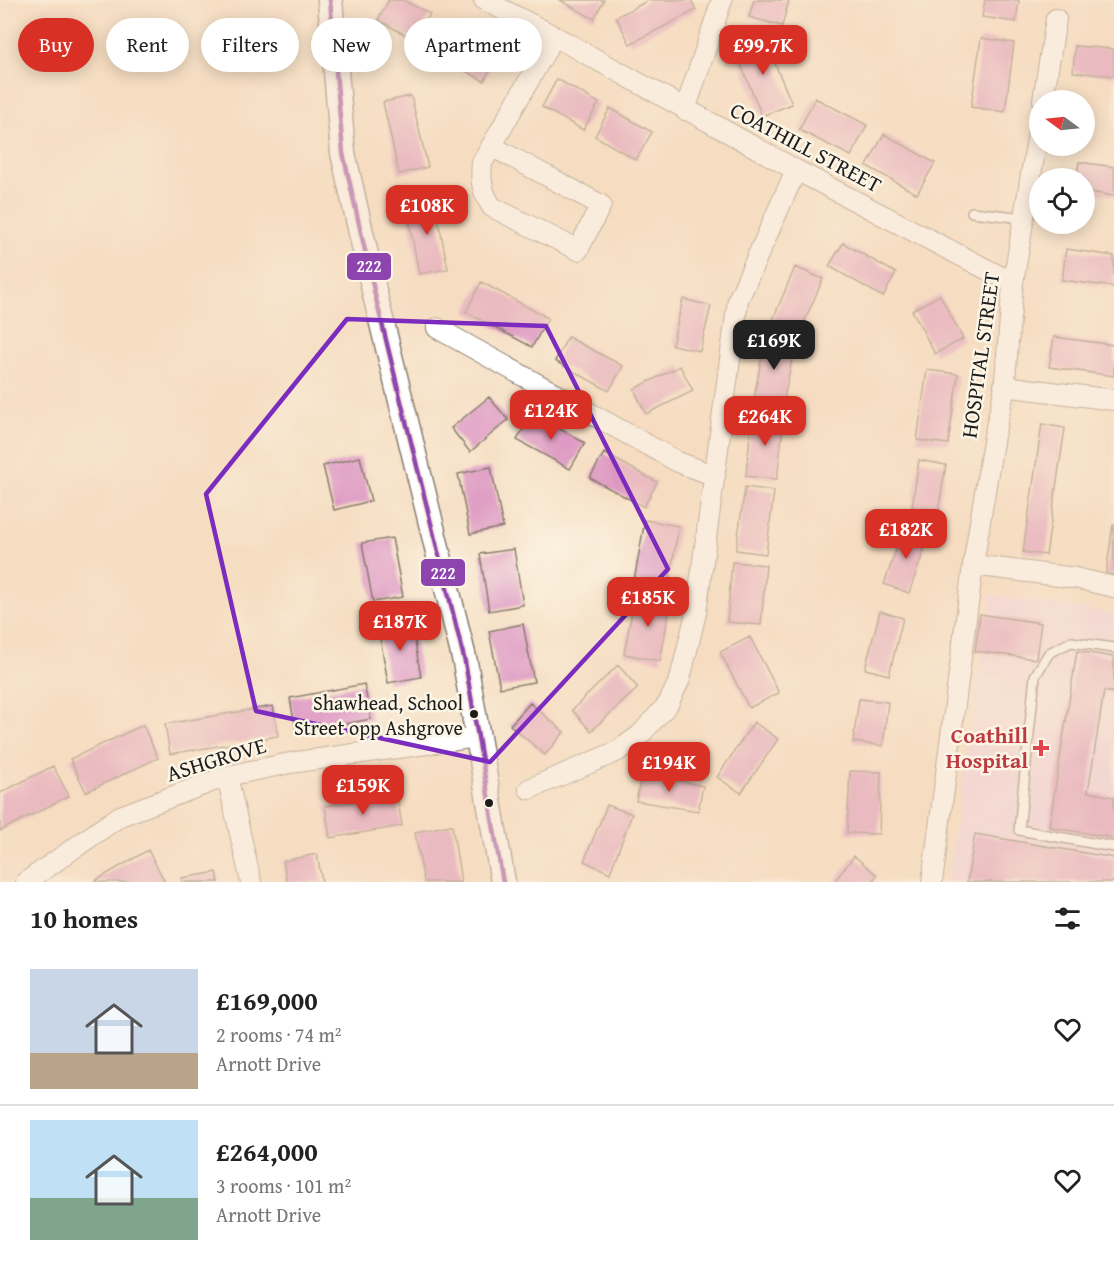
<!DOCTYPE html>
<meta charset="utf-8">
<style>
body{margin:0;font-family:"Gentium Book Plus",serif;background:#f2f2f2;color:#222;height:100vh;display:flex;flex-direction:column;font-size:22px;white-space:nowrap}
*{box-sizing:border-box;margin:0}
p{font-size:20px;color:#767676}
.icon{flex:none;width:33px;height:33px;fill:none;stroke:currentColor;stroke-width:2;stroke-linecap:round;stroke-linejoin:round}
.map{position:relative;height:882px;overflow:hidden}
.side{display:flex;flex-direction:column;background:#fff;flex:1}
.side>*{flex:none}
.banner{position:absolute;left:18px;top:18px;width:600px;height:54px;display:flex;gap:12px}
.needle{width:39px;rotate:285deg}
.tools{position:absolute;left:1029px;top:90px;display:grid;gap:12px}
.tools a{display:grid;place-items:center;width:66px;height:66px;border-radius:50%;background:#fff;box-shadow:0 3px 15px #0003;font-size:30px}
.price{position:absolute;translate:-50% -51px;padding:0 14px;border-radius:12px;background:#d93025;color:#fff;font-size:20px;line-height:39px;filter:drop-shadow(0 2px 3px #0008)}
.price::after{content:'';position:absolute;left:50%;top:36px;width:18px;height:14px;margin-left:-9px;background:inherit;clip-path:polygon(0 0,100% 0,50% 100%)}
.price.selected{background:#222;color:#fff}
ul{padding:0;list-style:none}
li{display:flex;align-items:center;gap:18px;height:150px;padding:0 30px}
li+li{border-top:2px solid #e0e0e0}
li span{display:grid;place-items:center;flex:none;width:168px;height:120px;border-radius:0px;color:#555}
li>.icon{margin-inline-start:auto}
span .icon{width:72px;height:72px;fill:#fffc;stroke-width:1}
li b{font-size:26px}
h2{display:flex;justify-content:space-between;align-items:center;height:72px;padding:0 30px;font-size:26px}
.tag{padding:0 21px;border-radius:27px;background:#fff;box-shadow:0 3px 15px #0003;font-size:21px;line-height:54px}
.tag.selected{background:#d93025;color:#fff}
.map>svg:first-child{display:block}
.built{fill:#eed0e7}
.building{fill:#db91c0}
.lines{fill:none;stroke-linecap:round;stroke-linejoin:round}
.service-casing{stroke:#887c6e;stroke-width:12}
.minor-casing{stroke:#887c6e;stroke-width:22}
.tertiary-casing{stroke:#887c6e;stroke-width:27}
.service{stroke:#fff;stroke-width:9}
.minor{stroke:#fff;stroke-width:20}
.tertiary{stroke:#fff;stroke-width:24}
.bus-1-casing{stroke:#fcf5e5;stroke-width:9}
.bus-1{stroke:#8e44ad;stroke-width:4.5}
.marked{fill:none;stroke:#7b2cbf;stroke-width:4.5;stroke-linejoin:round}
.bus-dot{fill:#1c1c1c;stroke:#fcf5e5;stroke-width:2}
.health-dot{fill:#e0444e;stroke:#fcf5e5;stroke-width:2}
.labels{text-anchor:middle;stroke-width:5;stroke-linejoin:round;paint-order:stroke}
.bus-label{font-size:20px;fill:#1c1c1c;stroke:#fcf5e5;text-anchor:end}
.street-label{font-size:22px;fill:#1c1c1c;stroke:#fcf5e5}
.health-label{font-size:22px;font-weight:bold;fill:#be3a42;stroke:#fcf5e5;text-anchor:end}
.line-badge{stroke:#fcf5e5;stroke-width:2}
.badge-label{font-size:16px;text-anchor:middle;font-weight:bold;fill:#fff}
</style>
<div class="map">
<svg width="1114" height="882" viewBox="0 0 1114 882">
<rect width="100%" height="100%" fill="#fcf5e5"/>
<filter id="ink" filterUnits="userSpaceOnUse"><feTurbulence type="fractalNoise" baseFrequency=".0167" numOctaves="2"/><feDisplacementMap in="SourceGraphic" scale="12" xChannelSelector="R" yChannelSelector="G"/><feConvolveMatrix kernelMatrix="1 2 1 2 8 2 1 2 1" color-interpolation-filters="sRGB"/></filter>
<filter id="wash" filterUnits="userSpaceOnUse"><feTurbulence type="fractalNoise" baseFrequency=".008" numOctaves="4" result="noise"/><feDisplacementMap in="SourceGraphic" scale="24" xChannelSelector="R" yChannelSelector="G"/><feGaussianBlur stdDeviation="1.35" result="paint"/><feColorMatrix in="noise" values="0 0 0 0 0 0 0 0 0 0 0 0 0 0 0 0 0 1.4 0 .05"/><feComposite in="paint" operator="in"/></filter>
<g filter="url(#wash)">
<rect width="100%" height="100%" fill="#f5ddc1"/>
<path class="built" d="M991 595 1114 614V882H947Z"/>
<g id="blocks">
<path class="building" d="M389 0H403L430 14 415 40 378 20Z
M560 0H604L594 19Z
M649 0H691L696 10 630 44 616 17Z
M754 0H789L782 26 749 17Z
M985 0H1019L1016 22 982 17Z
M446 24 500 52 484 81 431 53Z
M763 35 792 104 762 116 734 48Z
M981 38 1014 43 1005 112 971 107Z
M1075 46 1114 49V76L1073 72Z
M557 79 599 103 583 130 542 107Z
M411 96 428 167 399 174 383 102Z
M815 98 867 125 851 156 799 130Z
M610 108 652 132 636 160 595 136Z
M884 134 935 163 917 194 867 166Z
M1079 162 1114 167V196L1084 191V178H1076Z
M434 198 448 269 419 274 406 204Z
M843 243 896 273 883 297 829 266Z
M1066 249 1114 256V287L1062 280Z
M795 267 823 279 798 336 771 324Z
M481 282 548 318 532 347 466 312Z
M940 295 963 339 935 354 912 310Z
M683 299 711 306 700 351 672 345Z
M568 337 623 366 609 391 555 361Z
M1054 337 1114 345V376L1049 367Z
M765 338 795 344 783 404 754 399Z
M680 366 693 391 646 414 634 389Z
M927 370 958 374 948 444 917 440Z
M489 397 508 420 470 452 451 428Z
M532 413 585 443 570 469 517 440Z
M752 414 784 418 777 479 746 476Z
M1042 424 1065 428 1046 555 1023 552Z
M604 453 657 482 644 507 590 478Z
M360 457 371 501 334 510 323 466Z
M919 460 946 465 938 512 912 507Z
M491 467 503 527 470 534 458 474Z
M745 487 774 491 766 554 736 550Z
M645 520 679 526 668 587 634 581Z
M1113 525H1114V575L1106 574Z
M904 527 929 536 909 593 884 584Z
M392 538 403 597 373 602 362 543Z
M514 549 523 605 489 611 480 554Z
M732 562 766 565 761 625 727 622Z
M635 595 671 601 660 661 624 654Z
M880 611 903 618 889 675 865 669Z
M980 614 1041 623 1036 659 975 651Z
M411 620 421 677 388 683 378 626Z
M523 624 534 682 500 688 489 631Z
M750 637 779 693 749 708 720 652Z
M1077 651 1114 657V693L1104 691 1088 792 1114 797V838L1049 827Z
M618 665 638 688 591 731 572 710Z
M364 684 371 719 296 733 290 698Z
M859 699 888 702 883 746 853 742Z
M530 703 564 732 545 755 510 725Z
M273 706 278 736 170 754 165 724Z
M754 722 778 739 741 793 717 777Z
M143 725 158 758 86 792 70 759Z
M53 766 69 796 0 831V793Z
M850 771 881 772 879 834 847 833Z
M642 773 703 786 698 811 636 801Z
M397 795 402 826 330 838 325 806Z
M607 805 632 814 610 873 584 861Z
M452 825 461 882H424L415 832Z
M975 834 1114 858V882H967Z
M148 850 164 880 161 882H93Z
M317 854 322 882H287L283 861Z
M854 856 877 875 872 882H834Z
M217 872 219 882H182V878Z"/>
</g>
</g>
<g filter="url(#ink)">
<use href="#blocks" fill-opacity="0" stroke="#887c6e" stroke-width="1.5"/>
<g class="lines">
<g class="service-casing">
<path id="service" d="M972 212 1024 218
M1114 648 1071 642 1049 653 1035 676 1019 830 1114 847"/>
</g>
<g class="minor-casing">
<path id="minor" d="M484 0 554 36 796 170 1013 283
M1043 100 1056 19
M685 110 722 0
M491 146 601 205 578 250 492 207C482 192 480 180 482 163L554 36
M437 328 678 462 715 476
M1004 386 1114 400
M973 565 1075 578 1114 587
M227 776 251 882
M529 789 618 751 640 735 668 704 680 679 696 613 738 300 796 170
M26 882 120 816 227 776 290 763 477 737
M932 882 973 565 994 436 1004 392 1013 283 1040 121"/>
</g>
<g class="tertiary-casing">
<path id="tertiary" d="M330 0 343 153 376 299 465 662 503 882"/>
</g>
<use href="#service" class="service"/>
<use href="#minor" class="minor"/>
<use href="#tertiary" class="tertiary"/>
<g class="bus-1-casing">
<path id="bus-1" d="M330 0 343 153 376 299 465 662 503 882"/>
</g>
<use href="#bus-1" class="bus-1"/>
</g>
</g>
<path d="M0 0H1114V882H0ZM347 319 546 326 668 569 490 762 256 711 206 494Z" fill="#f5ddc1" fill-opacity=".55" fill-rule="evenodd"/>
<path class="marked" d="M347 319 546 326 668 569 490 762 256 711 206 494Z"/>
<g class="bus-dot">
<circle cx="474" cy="714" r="5"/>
<circle cx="489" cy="803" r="5"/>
</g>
<path class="health-dot" d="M1038 739h6v6h6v6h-6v6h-6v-6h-6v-6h6z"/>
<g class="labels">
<g class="bus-label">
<text x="463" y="710">Shawhead, School<tspan x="463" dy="25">Street opp Ashgrove</tspan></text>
</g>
<g class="street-label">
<text transform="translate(806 147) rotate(28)" y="8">COATHILL STREET</text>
<text transform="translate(980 355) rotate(-82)" y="8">HOSPITAL STREET</text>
<text transform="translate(216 759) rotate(-17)" y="8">ASHGROVE</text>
</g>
<g class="health-label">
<text x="1028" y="743">Coathill<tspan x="1028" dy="25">Hospital</tspan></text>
</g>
</g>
<g class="line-badge">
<rect x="346" y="252" width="46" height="29" rx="6" fill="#8e44ad"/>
<rect x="420" y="558" width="46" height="29" rx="6" fill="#8e44ad"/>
</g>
<g class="badge-label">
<text x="369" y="272">222</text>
<text x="443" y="579">222</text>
</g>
</svg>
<div class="tools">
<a><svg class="needle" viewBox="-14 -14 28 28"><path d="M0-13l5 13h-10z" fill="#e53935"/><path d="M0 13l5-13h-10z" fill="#767676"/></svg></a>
<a><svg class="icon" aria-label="locate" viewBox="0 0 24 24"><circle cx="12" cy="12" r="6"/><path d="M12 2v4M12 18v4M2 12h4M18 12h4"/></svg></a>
</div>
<b class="price" style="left:763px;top:76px">£99.7K</b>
<b class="price" style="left:427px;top:236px">£108K</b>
<b class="price selected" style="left:774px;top:371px">£169K</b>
<b class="price" style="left:551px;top:441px">£124K</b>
<b class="price" style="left:765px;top:447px">£264K</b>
<b class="price" style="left:906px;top:560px">£182K</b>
<b class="price" style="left:648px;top:628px">£185K</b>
<b class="price" style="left:400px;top:652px">£187K</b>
<b class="price" style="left:669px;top:793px">£194K</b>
<b class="price" style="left:363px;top:816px">£159K</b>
<div class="banner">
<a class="tag selected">Buy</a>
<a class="tag">Rent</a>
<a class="tag">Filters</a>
<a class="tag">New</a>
<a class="tag">Apartment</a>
</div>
</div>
<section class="side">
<h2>10 homes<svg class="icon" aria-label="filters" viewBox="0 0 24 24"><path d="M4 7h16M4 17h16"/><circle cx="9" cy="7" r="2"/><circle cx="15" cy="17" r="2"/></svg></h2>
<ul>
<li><span style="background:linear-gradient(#c9d6e8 70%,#b9a48a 0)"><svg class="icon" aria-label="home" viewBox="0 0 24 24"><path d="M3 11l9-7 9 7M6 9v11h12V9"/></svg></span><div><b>£169,000</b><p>2 rooms · 74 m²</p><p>Arnott Drive</p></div><svg class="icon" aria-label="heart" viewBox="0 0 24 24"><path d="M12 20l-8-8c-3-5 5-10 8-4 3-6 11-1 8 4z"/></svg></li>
<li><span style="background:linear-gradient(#bfe0f5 65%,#7fa58c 0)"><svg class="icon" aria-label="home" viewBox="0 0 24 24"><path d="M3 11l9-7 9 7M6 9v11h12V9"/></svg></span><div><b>£264,000</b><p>3 rooms · 101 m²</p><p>Arnott Drive</p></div><svg class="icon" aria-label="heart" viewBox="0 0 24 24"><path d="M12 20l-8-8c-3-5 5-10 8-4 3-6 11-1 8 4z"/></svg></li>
</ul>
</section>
